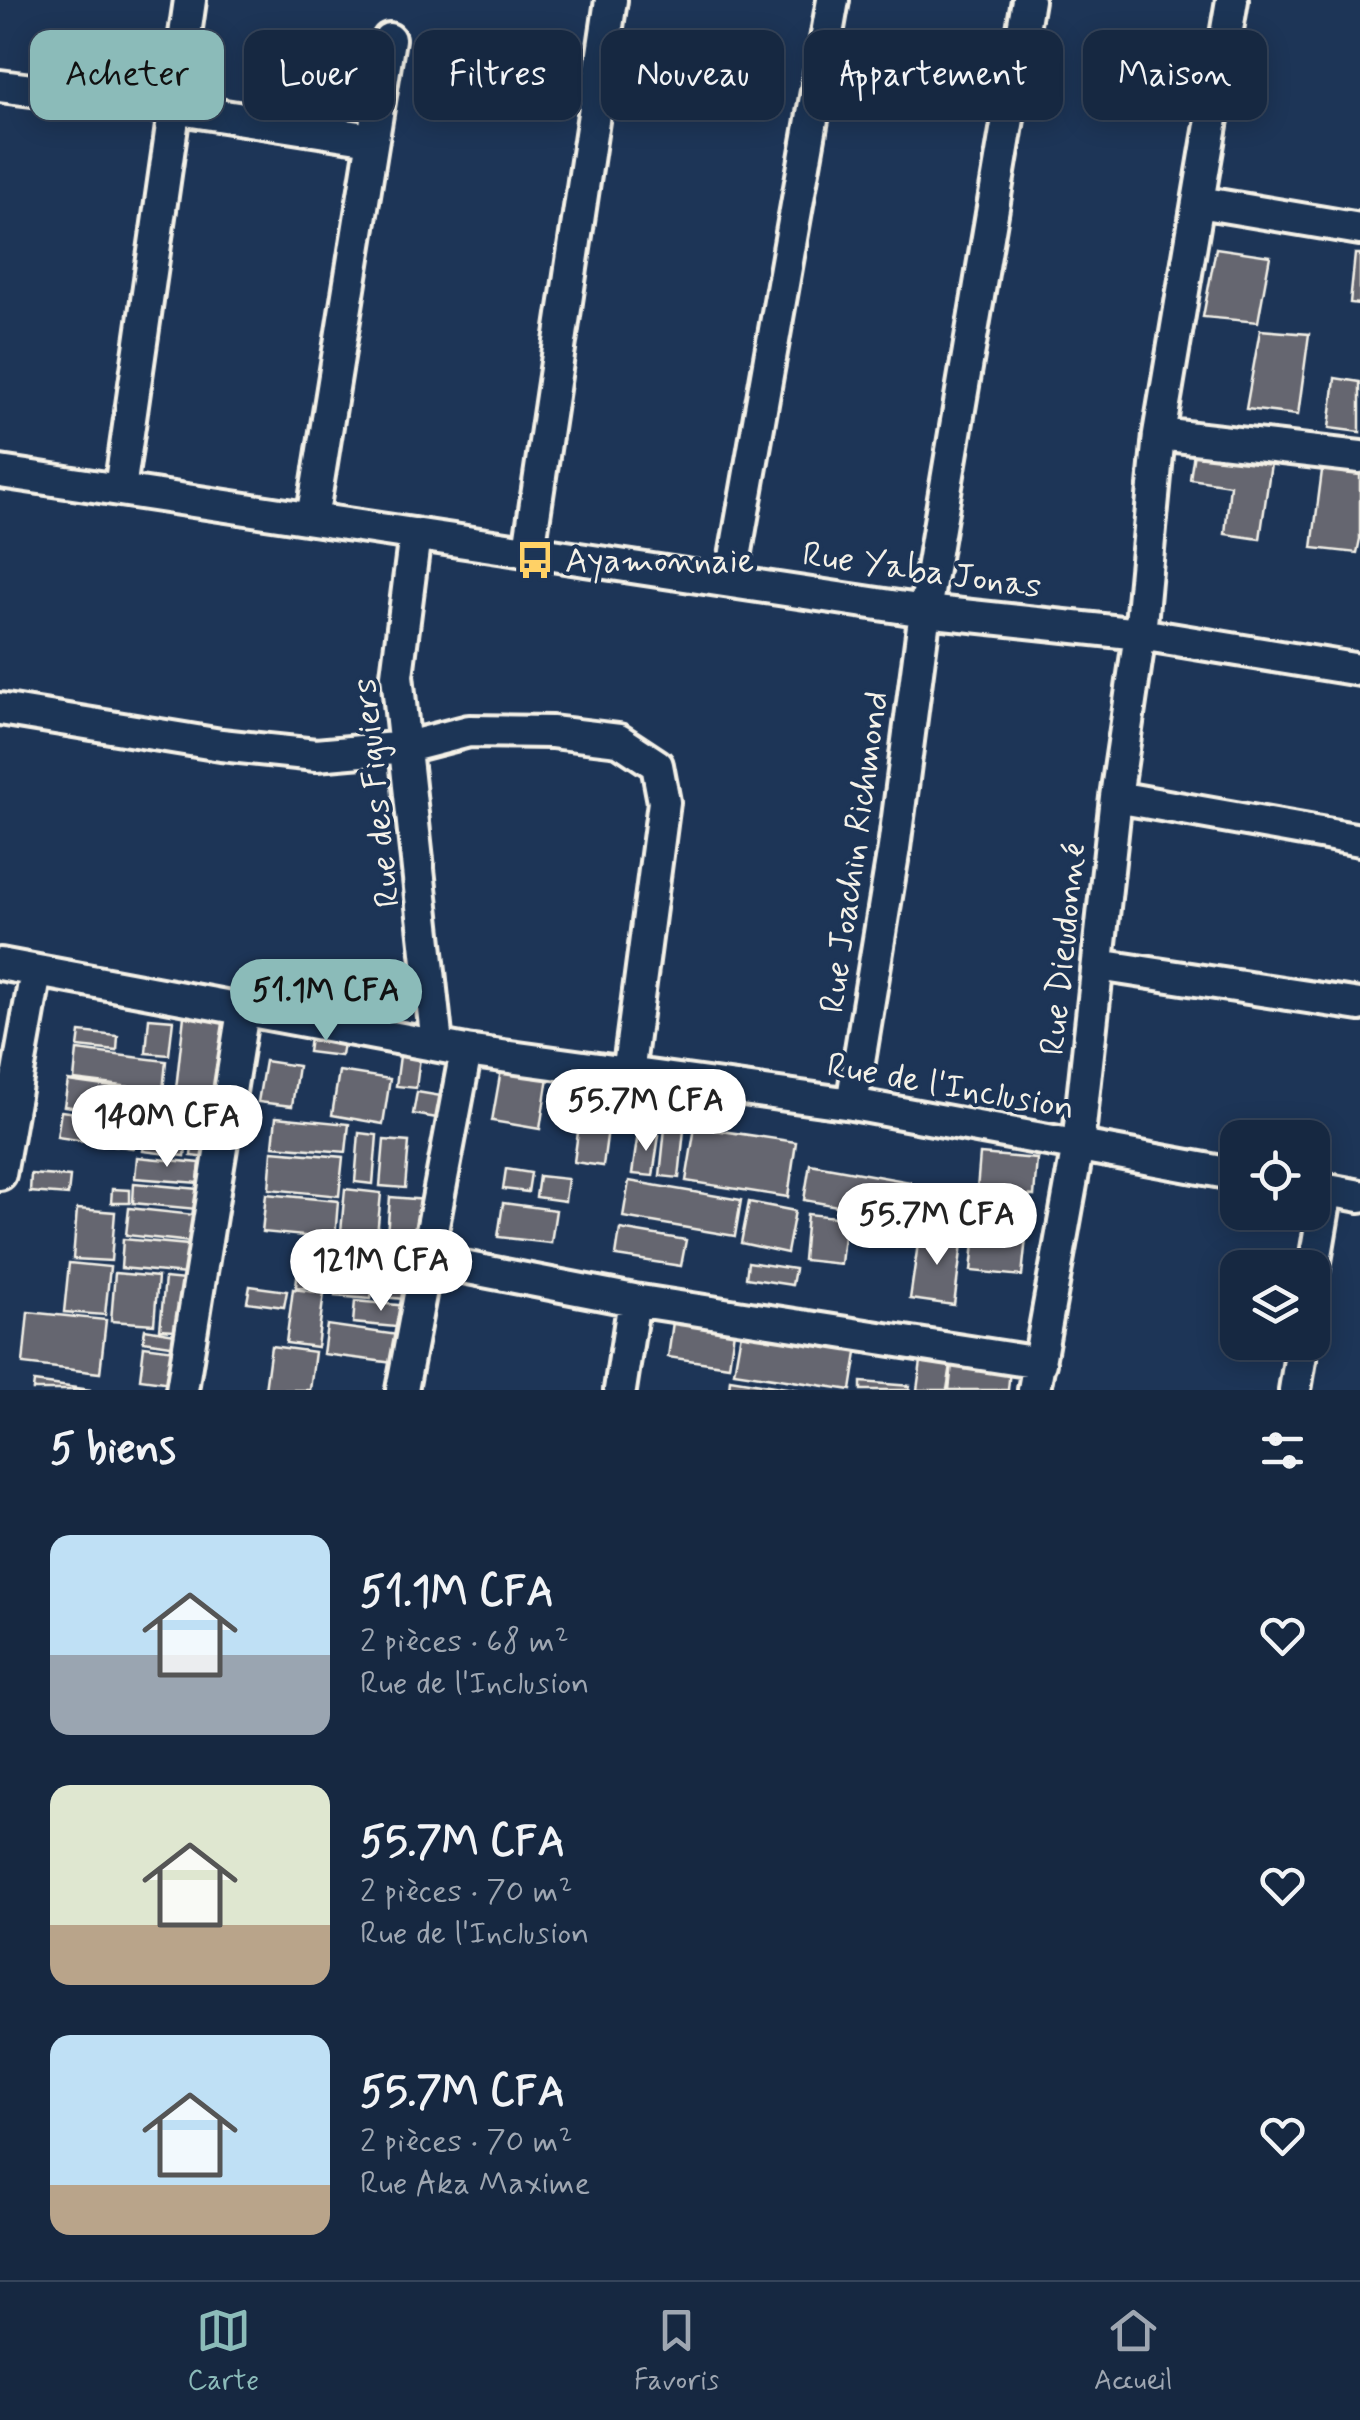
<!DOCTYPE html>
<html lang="fr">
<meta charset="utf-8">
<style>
body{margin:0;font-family:Mynerve,sans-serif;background:#1f3048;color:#f1f3f6;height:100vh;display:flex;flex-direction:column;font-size:38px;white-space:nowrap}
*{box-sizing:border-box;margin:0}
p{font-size:32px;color:#9ea6b1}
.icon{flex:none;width:55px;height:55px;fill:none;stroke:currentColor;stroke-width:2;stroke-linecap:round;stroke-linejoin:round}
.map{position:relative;height:1390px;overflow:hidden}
.side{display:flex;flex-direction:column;background:#162841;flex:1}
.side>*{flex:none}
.guide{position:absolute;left:30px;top:30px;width:1300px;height:90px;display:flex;gap:20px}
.tools{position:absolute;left:1220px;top:1120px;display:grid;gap:20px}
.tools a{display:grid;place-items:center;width:110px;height:110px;border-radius:20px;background:#162841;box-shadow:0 5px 25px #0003,0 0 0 2px #35445a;font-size:50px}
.price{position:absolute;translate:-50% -85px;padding:0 22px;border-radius:35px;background:#fff;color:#222;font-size:32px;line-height:65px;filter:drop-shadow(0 2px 5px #0008)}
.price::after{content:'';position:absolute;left:50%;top:60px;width:30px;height:22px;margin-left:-15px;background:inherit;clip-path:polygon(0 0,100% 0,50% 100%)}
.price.selected{background:#8bbbb9;color:#111}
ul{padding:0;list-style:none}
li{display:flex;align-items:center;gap:30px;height:250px;padding:0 50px}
li span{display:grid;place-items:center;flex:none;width:280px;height:200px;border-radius:20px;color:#555}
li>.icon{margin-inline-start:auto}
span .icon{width:120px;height:120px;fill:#fffc;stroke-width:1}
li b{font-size:42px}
h2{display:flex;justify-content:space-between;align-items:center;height:120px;padding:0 50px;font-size:42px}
.chip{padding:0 35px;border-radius:20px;background:#162841;box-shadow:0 5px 25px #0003,0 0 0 2px #35445a;font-size:35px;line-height:90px}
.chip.selected{background:#8bbbb9;color:#111}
.dock{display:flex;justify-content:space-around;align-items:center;height:140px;border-top:2px solid #35445a;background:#162841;font-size:28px;color:#9ea6b1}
.dock a{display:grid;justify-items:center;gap:5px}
.dock .selected{color:#8bbbb9}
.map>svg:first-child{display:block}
.building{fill:#65666f;stroke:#f4f1e8;stroke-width:2.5}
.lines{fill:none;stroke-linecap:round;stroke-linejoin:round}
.street-casing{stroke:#f4f1e8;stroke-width:38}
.street{stroke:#1d3557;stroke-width:30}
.labels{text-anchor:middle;stroke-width:8;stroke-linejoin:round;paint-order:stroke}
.poi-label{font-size:35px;fill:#f4f1e8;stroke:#1d3557;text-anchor:start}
.street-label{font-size:35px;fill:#f4f1e8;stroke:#1d3557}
</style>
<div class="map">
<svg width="1360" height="1390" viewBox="0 0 1360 1390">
<rect width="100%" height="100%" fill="#1d3557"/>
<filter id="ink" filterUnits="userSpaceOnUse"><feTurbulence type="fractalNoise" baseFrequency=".01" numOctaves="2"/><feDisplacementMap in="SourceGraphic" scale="20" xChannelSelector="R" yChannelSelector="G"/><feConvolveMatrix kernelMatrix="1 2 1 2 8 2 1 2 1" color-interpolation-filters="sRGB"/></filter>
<g filter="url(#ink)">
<path class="building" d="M1216 248 1270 256 1258 322 1203 317Z
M1355 254H1360V304L1350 303Z
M1260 330 1309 334 1298 415 1246 409Z
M1335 378 1360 382V432L1329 428Z
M1195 446 1272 456 1260 539 1225 534 1230 485 1190 479Z
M1323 463 1360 468V539L1357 553 1312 548Z
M184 1016 233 1021 224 1103 175 1098Z
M149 1018 173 1020 169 1055 146 1053Z
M311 1031 344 1036 341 1056 308 1052Z
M80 1032 118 1036 117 1051 78 1047Z
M401 1048 421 1050 416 1088 396 1086Z
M77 1050 166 1061 163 1091 74 1080Z
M265 1061 298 1066 292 1106 258 1102Z
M501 1070 548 1077 540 1129 492 1121Z
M339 1071 390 1079 383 1124 332 1115Z
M68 1081 147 1092 144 1117 64 1106Z
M583 1083 615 1085 613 1114 581 1112Z
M641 1089 664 1091 660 1129 638 1127Z
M417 1092 441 1096 437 1118 413 1114Z
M668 1099 687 1101 679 1178 660 1176Z
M150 1102 191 1107 185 1156 143 1151Z
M197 1107 223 1111 217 1159 191 1156Z
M61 1111 137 1121 133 1148 57 1137Z
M276 1117 349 1124 346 1152 273 1146Z
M580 1117 609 1121 603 1166 574 1162Z
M695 1127 796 1142 788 1197 686 1181Z
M359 1133 377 1135 373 1184 355 1182Z
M638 1133 659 1135 653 1176 632 1174Z
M384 1140 409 1142 405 1188 380 1186Z
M272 1151 343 1157 339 1196 269 1189Z
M980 1154 1037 1159 1034 1196 977 1190Z
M137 1157 200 1163 198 1183 135 1178Z
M810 1164 910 1182 904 1218 804 1200Z
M506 1169 531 1173 528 1192 503 1189Z
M31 1174 70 1177 68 1195 30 1192Z
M539 1176 568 1179 565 1201 536 1197Z
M629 1181 741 1200 735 1236 623 1217Z
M134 1183 198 1189 196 1209 133 1203Z
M112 1189 130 1190V1203H111Z
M345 1189 381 1193 371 1299 335 1296Z
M266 1194 338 1201 335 1239 262 1232Z
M979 1194 1030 1199 1022 1276 971 1271Z
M390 1197 426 1200 416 1300 382 1297Z
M749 1202 795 1211 787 1253 741 1243Z
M503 1203 556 1210 551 1243 498 1237Z
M129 1208 204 1216 201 1243 126 1235Z
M77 1209 115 1212 111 1261 73 1259Z
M807 1214 846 1218 841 1264 803 1260Z
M620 1229 686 1240 681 1266 616 1256Z
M920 1230 963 1236 954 1305 910 1299Z
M123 1239 199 1246 197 1275 121 1268Z
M299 1258 331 1261 328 1289 296 1287Z
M748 1262 795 1269 792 1285 746 1278Z
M69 1263 110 1267 105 1315 64 1312Z
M115 1273 158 1277 154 1324 111 1321Z
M165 1278 195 1281 191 1331 160 1329Z
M250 1286 287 1291 284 1307 247 1302Z
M293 1289 324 1293 317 1347 286 1343Z
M355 1301 408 1306 406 1328 353 1323Z
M28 1312 106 1320 100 1373 23 1364Z
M674 1315 735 1324 729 1366 668 1357Z
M327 1325 398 1335 394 1363 323 1354Z
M742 1327 858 1347 851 1390 734 1372Z
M145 1329 187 1336 185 1347 143 1341Z
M144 1346 183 1351 179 1384 140 1379Z
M271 1346 315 1352 310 1390H265Z
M921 1361 951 1365 947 1390H917Z
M952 1364 1010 1369 1008 1390H949Z
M730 1379 799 1390H729Z
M34 1382 91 1390H33Z
M861 1382 910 1386 909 1390H861Z"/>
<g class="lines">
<g class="street-casing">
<path id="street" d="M0 86 173 108 371 139
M1199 202 1360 229
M1159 434 1360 457
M0 472 925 611 1140 634 1360 670
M120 489 190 0
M312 519 389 39
M415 534 397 675 437 1045
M529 550 611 0
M731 580 833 0
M0 709 221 745 316 755 407 747 469 731 552 732 619 740 657 765 664 802 628 1074
M1116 797 1360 840
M0 964 466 1051 852 1104 1238 1175
M1098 965 1360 1005
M852 1104 894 848 925 611 1028 0
M0 1174 36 972
M1312 1187 1360 1196
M427 1260 634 1300 1040 1363
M1312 1279 1327 1190
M182 1390 243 1011
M402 1390 466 1051
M620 1390 634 1300
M1034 1390 1078 1145 1116 797 1140 634 1159 434 1232 0
M1295 1390 1303 1342"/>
</g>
<use href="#street" class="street"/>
</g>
</g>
<defs>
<g id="bus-bare" transform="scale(3)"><path d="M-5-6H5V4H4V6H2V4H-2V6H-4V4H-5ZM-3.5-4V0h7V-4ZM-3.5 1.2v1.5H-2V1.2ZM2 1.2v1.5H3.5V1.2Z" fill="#ffd166" stroke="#1d3557" stroke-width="2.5" paint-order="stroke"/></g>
</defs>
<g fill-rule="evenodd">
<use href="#bus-bare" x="535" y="560"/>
</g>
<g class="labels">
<g class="poi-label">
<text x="565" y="572">Ayamonnaie</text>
</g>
<g class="street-label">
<text transform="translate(922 569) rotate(8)" y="12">Rue Yaba Jonas</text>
<text transform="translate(375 793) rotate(-96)" y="12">Rue des Figuiers</text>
<text transform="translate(853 852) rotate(-82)" y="12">Rue Joachin Richmond</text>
<text transform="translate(1062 949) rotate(-84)" y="12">Rue Dieudonné</text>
<text transform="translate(951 1085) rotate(10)" y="12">Rue de l'Inclusion</text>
</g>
</g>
</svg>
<div class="tools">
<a><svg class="icon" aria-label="locate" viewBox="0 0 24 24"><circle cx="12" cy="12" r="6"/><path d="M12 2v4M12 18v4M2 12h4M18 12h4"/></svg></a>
<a><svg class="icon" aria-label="layers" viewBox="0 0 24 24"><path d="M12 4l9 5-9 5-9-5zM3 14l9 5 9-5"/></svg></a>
</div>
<b class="price selected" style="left:326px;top:1044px">51.1M CFA</b>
<b class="price" style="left:646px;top:1154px">55.7M CFA</b>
<b class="price" style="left:167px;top:1170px">140M CFA</b>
<b class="price" style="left:937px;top:1268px">55.7M CFA</b>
<b class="price" style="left:381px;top:1314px">121M CFA</b>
<div class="guide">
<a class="chip selected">Acheter</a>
<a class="chip">Louer</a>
<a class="chip">Filtres</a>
<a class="chip">Nouveau</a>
<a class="chip">Appartement</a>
<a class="chip">Maison</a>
</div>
</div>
<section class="side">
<h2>5 biens<svg class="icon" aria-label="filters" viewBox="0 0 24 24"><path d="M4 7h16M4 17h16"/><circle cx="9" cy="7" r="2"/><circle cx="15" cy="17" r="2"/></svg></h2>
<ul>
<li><span style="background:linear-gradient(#bfe0f5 60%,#9aa5b1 0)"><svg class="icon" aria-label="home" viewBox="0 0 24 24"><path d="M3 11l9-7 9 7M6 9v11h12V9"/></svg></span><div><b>51.1M CFA</b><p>2 pièces · 68 m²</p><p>Rue de l'Inclusion</p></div><svg class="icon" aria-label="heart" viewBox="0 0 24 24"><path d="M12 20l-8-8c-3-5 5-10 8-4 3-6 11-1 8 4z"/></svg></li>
<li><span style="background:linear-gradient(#dfe7d0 70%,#b9a48a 0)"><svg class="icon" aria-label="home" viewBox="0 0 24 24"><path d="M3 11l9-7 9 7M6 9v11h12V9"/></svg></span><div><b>55.7M CFA</b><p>2 pièces · 70 m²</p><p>Rue de l'Inclusion</p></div><svg class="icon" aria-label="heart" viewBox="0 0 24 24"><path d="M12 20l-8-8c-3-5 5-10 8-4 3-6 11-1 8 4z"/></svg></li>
<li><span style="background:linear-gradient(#bfe0f5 75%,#b9a48a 0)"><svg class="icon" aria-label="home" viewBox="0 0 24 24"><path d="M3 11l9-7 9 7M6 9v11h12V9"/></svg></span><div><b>55.7M CFA</b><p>2 pièces · 70 m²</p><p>Rue Aka Maxime</p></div><svg class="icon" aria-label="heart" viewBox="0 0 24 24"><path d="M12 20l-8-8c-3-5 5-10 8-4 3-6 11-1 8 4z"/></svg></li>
</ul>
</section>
<nav class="dock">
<a class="selected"><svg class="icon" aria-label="map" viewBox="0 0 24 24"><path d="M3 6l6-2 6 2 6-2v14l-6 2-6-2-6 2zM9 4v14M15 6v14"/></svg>Carte</a>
<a><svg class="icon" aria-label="saved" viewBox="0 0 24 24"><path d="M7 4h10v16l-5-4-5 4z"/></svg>Favoris</a>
<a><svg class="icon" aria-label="home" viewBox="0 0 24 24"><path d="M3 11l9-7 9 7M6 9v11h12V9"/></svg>Accueil</a>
</nav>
